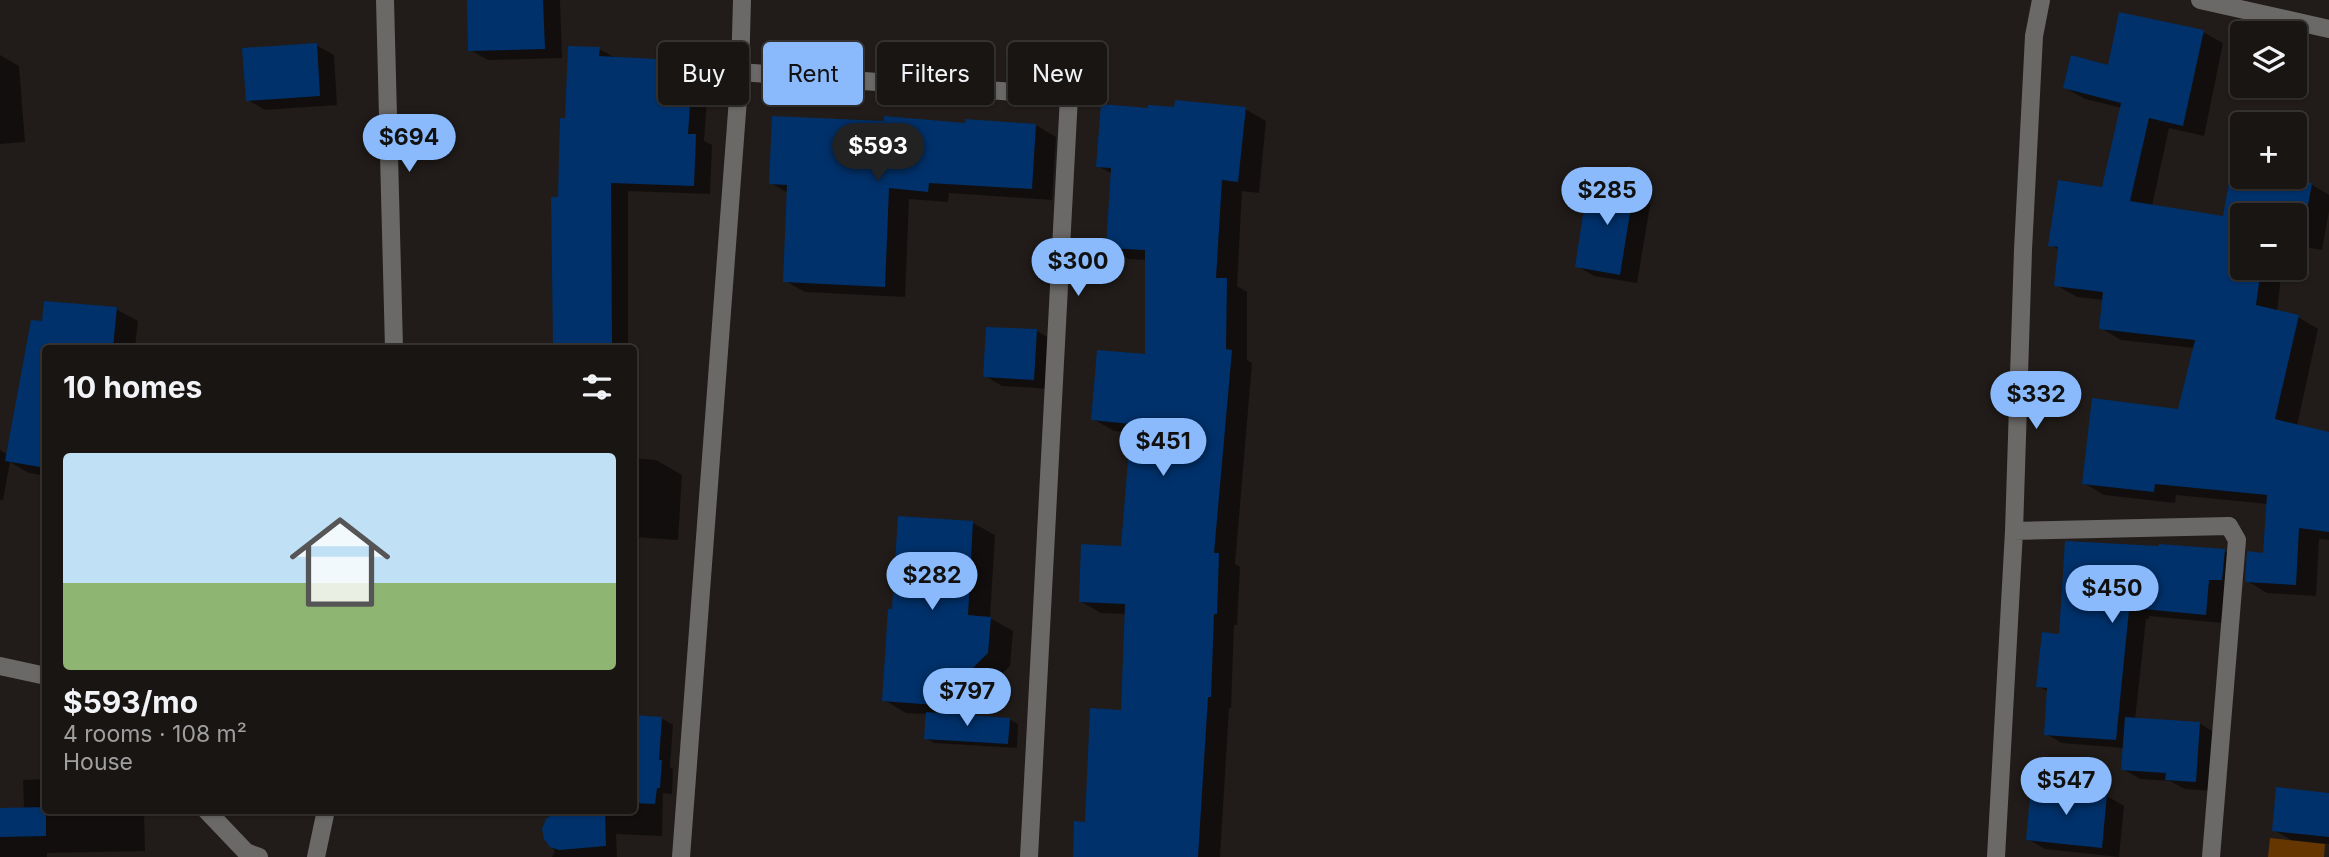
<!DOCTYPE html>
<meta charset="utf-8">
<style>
body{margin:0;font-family:Inter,sans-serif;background:#221e1c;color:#f1f3f6;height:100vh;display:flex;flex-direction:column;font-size:26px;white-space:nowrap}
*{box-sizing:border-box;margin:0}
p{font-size:23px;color:#9f9fa0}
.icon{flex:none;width:38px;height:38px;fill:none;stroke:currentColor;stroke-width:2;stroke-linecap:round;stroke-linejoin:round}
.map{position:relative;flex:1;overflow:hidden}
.sheet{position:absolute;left:42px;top:345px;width:595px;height:469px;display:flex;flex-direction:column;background:#191513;border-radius:7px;box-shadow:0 2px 5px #0004,0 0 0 2px #373433}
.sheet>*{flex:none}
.hud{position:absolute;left:658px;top:42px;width:665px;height:63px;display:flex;gap:14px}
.tools{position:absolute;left:2230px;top:21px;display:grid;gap:14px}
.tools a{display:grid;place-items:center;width:77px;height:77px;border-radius:7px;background:#191513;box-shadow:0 2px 5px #0004,0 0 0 2px #373433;font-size:35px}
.price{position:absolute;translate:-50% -60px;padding:0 16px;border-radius:24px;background:#8abafc;color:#111;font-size:23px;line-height:46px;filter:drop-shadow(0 2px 4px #0008)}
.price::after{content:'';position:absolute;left:50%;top:42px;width:21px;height:16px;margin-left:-10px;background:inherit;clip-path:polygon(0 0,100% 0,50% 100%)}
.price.current{background:#222;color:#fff}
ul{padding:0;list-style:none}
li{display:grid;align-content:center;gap:14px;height:371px;padding:0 21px}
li+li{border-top:2px solid #373433}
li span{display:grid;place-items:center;height:217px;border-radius:7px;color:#555}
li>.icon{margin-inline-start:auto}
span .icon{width:126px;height:126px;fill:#fffc;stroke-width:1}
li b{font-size:30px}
h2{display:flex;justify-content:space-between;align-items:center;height:84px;padding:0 21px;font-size:30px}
.chip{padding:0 24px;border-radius:7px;background:#191513;box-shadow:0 2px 5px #0004,0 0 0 2px #373433;font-size:24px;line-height:63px}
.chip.current{background:#8abafc;color:#111}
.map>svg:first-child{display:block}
.water{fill:#653600}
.shadow{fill:#0007}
.building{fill:#00316b}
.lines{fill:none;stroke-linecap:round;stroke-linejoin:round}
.street{stroke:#6b6967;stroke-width:18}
</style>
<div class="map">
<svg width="2329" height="857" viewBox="0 0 2329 857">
<rect width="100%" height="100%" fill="#211c19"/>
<path class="water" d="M2270 838 2325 844 2324 857H2268Z"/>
<path class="shadow" d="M469 0H560L562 58 488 60 470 50Z
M2203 32 2223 43 2204 136 2169 128 2152 206 2225 218 2233 170 2242 171V177H2271L2311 184 2329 195V211L2322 250 2294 245V215H2242V268H2282L2277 312 2298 317 2318 329 2297 426 2329 434V540L2319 539 2316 596 2267 593 2247 581 2265 555 2268 504 2176 495 2175 503 2104 495 2084 483 2180 411 2194 348 2121 340 2101 328 2104 300 2077 297 2056 285 2060 250 2050 245 2104 189 2122 108 2085 99 2065 88 2110 67Z
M316 45 334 55 337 105 265 110 248 100Z
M599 49 616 58 693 63 709 72 704 141 712 145 710 194 628 191V348H555V271L567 120Z
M0 55 19 66 25 142 0 144Z
M1245 109 1266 121 1259 193 1242 191 1237 286 1247 292V360L1252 363 1235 564 1240 567 1237 625H1234L1231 708H1229L1220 857H1075L1123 711 1127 614 1101 613 1080 601 1123 548 1132 433 1114 431 1093 419 1146 356 1147 260 1129 259 1108 247 1112 174 1098 166 1150 110Z
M966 125H1036L1056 137 1052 200 949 193 948 202 909 199 905 297 805 292 785 281 788 193 771 183Z
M1635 178 1653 188 1637 283 1594 276 1577 266 1603 213Z
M46 303 116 309 138 321 135 348H46V476L29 473 10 462 3 500H0V450L8 455 24 359 41 361Z
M1037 331 1054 341 1052 389 1002 386 985 376Z
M634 458 656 460 682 475 678 540 634 537Z
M973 523 995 535 990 618 1013 631 1010 666 958 716 1009 719 1018 724 1017 748 934 743 926 738 927 714 906 713 884 700 894 611Z
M2224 551 2241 561 2222 623 2149 616V619H2146L2135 720 2199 723 2217 734 2213 791 2185 789 2170 781 2140 779 2123 769 2124 748 2062 743 2046 734 2049 692 2038 686 2060 636Z
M634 717 661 718 673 725 670 767 673 769 672 794 663 793 662 836 616 834 617 857H552L555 851 545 838 555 815 584 810H634Z
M46 779V810H144L145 851 47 853V857H0V810L24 809 23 780Z
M2329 795V844L2291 840 2274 830Z
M2107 796 2124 806 2119 857 2045 849 2028 839Z"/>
<path class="building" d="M467 0H543L545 49 468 51Z
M2119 12 2204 30 2183 126 2149 118 2130 201 2223 216 2230 177H2280L2312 183 2302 239 2294 238V215H2242V268H2261L2256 305 2299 315 2275 419 2329 432V532L2299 528 2296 585 2245 582 2247 551 2263 553 2267 495 2155 484 2154 492 2082 484 2092 398 2178 409 2195 340 2099 329 2103 292 2054 286 2058 247 2048 246 2058 180 2102 187 2121 103 2063 88 2071 55 2108 65Z
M317 43 320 96 246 101 242 48Z
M568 46 600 47 599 56 693 61 688 134H696L694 186 611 183 612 343H553L551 197H558L560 118H565Z
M1175 100 1246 107 1238 182 1222 180 1216 278H1227L1226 349 1232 350 1214 553H1219L1217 614H1214L1211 697H1208L1198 857H1073L1074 821 1085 822 1090 708 1121 710 1125 604 1079 602 1081 544 1121 546 1131 424 1091 420 1097 350 1145 354V250L1106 248 1111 168 1096 167 1101 104 1148 108V105L1174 107Z
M772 116 884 121V116L965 123V119L1036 124 1032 189 929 183 928 192 889 188 885 287 783 282 787 185 769 184Z
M1607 172 1636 176 1620 275 1575 267 1584 208 1601 211Z
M44 301 117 307 113 348H46V468L5 461 31 320 42 321Z
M986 327 1037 329 1034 380 983 377Z
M898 516 973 521 968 615 991 617 988 653 935 705 882 701 888 609H892Z
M2065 541 2159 546V544L2225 549 2222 580H2209L2206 615 2132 608V611L2129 610 2116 740 2044 735 2047 688 2036 687 2042 632 2059 634Z
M926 712 1010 718 1008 744 924 739Z
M634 715 662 717 659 760H662L660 788H657L655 804 634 803Z
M2125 717 2200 722 2196 782 2165 780 2166 773 2121 770Z
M2031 786 2107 794 2102 848 2026 840Z
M2276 787 2329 793V837L2272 831Z
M46 807V836L0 837V808Z
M564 812 605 813 606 846 559 850 550 847 544 839 542 829 546 819 554 813Z"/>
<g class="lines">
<path class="street" d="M385 0 394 348
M2200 0 2329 29
M740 72 1069 96 1029 857
M2014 531 2229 526 2237 540 2211 857
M0 666 46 676
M206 810 246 852 259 857
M316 857 326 810
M681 857 740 72 742 0
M1996 857 2014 531 2023 250 2034 36 2041 0"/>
</g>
</svg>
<div class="tools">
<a><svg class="icon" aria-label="layers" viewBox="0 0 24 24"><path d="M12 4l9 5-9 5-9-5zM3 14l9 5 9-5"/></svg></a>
<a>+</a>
<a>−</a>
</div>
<b class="price" style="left:409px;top:174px">$694</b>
<b class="price current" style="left:878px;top:183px">$593</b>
<b class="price" style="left:1607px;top:227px">$285</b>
<b class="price" style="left:1078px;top:298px">$300</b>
<b class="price" style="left:2036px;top:431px">$332</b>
<b class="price" style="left:1163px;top:478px">$451</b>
<b class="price" style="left:932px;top:612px">$282</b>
<b class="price" style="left:2112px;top:625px">$450</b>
<b class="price" style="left:967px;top:728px">$797</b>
<b class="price" style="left:2066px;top:817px">$547</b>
<div class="hud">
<a class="chip">Buy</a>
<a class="chip current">Rent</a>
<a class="chip">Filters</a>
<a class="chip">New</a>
</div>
<section class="sheet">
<h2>10 homes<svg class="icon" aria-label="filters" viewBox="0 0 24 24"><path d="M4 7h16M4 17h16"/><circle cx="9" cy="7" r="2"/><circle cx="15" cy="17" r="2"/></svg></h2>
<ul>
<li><span style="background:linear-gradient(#bfe0f5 60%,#8fb573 0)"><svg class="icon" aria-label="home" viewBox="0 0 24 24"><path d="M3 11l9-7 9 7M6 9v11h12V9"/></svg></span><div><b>$593/mo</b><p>4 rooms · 108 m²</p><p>House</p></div></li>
</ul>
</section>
</div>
